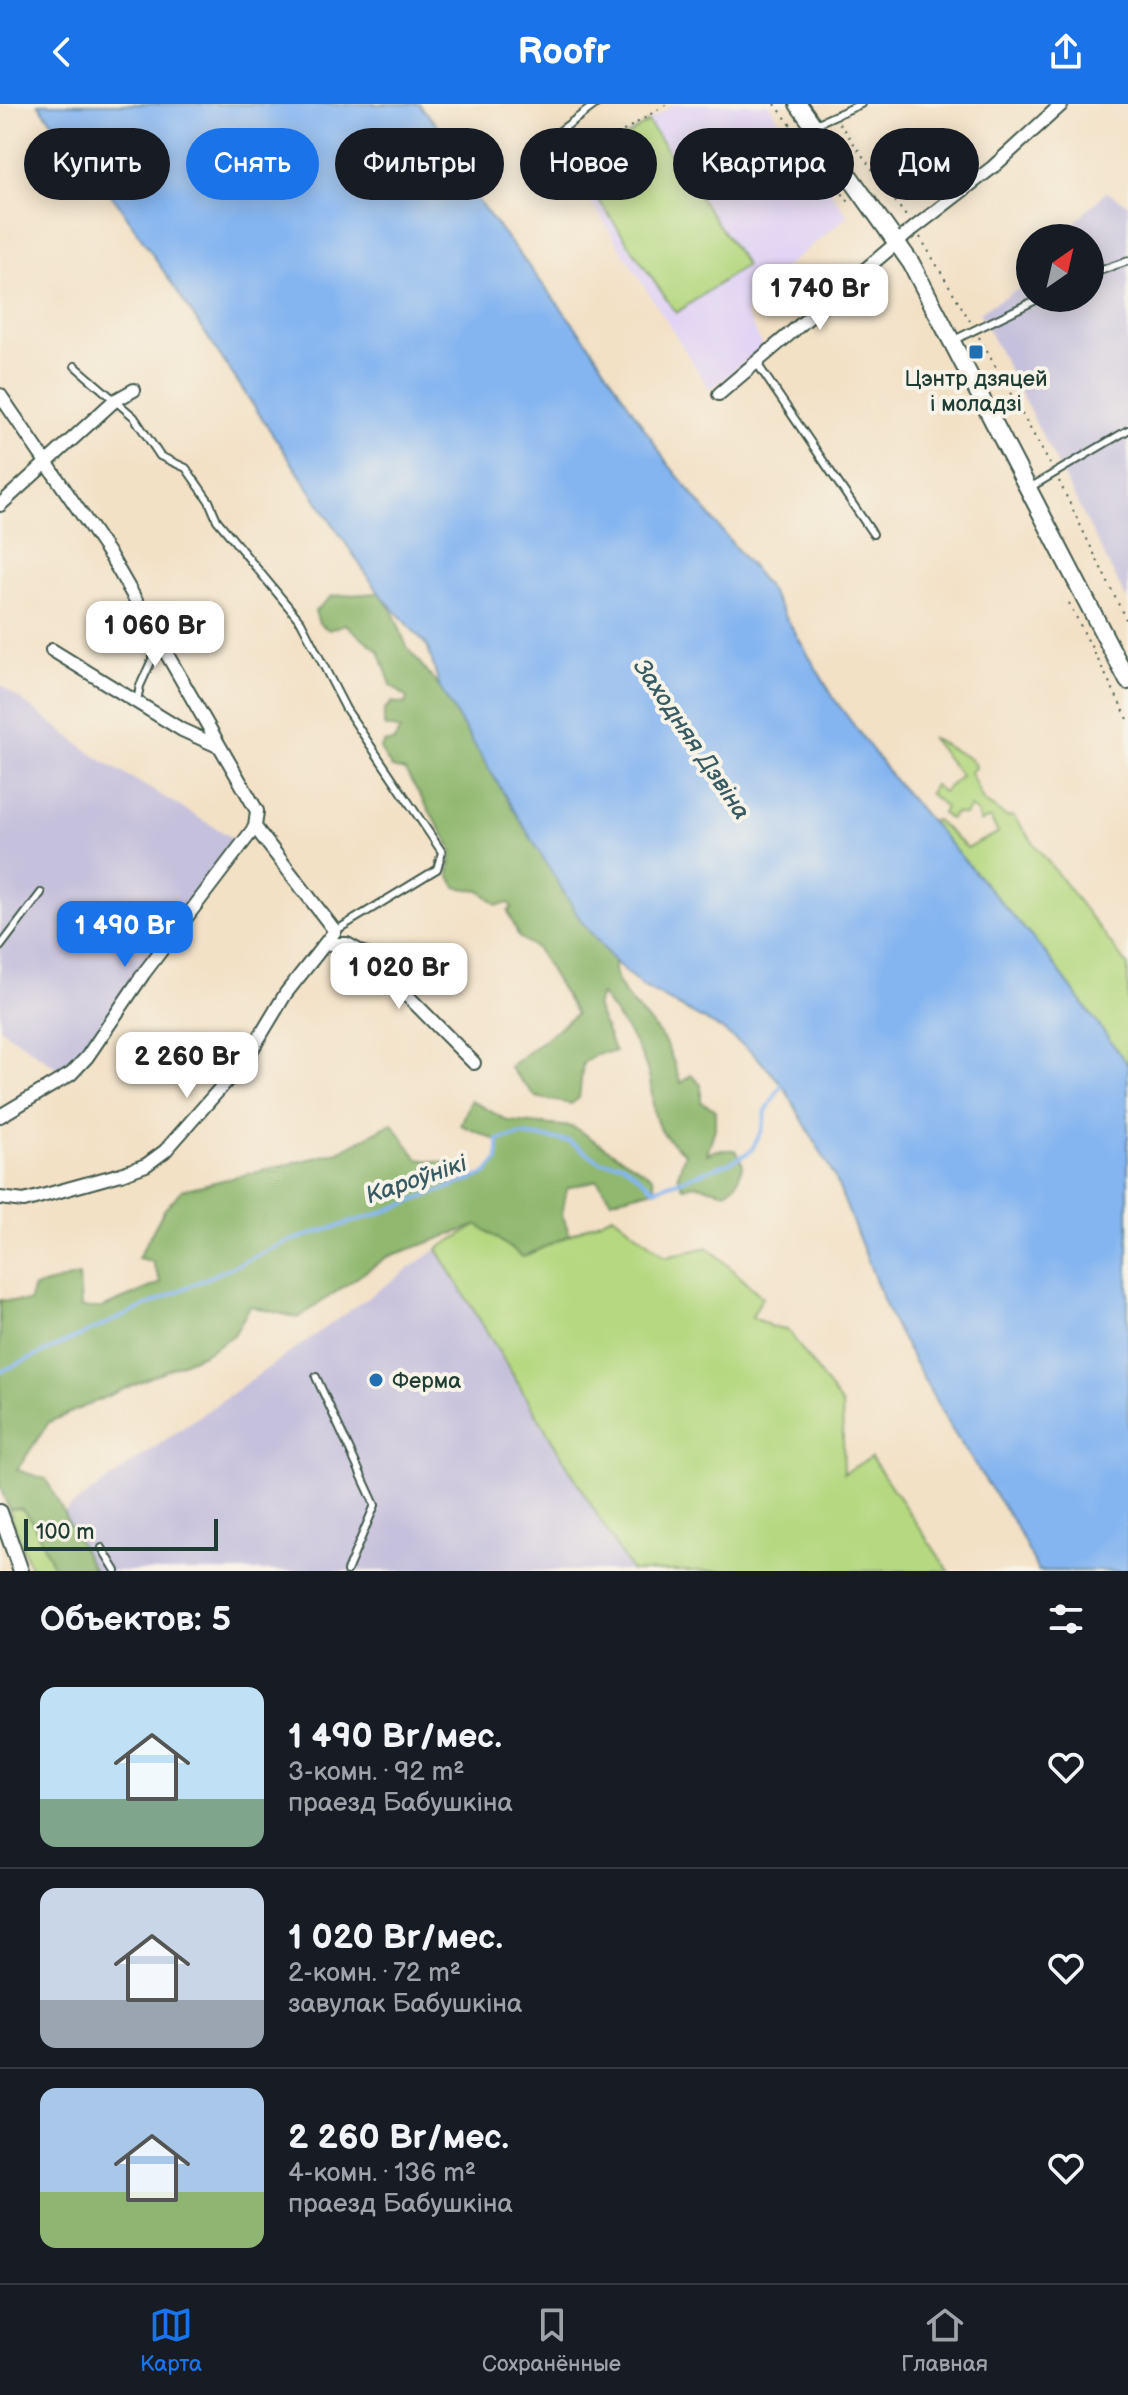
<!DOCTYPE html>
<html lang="ru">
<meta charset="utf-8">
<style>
body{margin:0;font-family:"Balsamiq Sans",sans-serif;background:#20242c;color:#f1f3f6;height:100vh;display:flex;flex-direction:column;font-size:30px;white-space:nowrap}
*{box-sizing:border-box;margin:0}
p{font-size:26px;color:#9ea1a6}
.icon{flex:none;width:44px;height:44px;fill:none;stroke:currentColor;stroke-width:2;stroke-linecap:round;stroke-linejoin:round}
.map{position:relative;height:1467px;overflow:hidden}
.drawer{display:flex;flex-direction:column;background:#171b24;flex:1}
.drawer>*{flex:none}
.top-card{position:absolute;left:24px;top:24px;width:1080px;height:72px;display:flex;gap:16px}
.needle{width:52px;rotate:34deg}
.fabs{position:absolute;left:1016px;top:120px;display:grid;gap:16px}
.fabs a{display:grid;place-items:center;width:88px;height:88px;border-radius:50%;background:#171b24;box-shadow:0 4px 20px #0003;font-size:40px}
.scale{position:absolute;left:24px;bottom:20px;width:194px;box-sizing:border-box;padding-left:8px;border:4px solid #1f3d34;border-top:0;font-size:22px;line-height:28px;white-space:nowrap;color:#1f3d34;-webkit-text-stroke:6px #f7f3e8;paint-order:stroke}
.price{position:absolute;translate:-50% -68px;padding:0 18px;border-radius:16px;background:#fff;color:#222;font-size:26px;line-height:52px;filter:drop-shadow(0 2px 4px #0008)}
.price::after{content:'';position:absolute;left:50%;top:48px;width:24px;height:18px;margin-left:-12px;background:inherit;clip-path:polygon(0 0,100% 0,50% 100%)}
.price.active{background:#1a73e8;color:#fff}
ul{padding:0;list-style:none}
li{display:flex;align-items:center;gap:24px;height:200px;padding:0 40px}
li+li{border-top:2px solid #363941}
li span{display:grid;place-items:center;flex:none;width:224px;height:160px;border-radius:16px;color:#555}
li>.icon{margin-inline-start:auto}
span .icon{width:96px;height:96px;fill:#fffc;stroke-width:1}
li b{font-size:34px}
h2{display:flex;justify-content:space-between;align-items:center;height:96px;padding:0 40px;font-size:34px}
.chip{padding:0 28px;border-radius:36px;background:#171b24;box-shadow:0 4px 20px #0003;font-size:28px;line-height:72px}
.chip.active{background:#1a73e8;color:#fff}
header{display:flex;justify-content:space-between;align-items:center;height:104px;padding:0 40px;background:#1a73e8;color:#fff;font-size:36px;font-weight:700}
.menu{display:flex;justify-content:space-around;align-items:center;height:112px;border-top:2px solid #363941;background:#171b24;font-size:22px;color:#9ea1a6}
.menu a{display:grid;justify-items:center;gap:4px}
.menu .active{color:#1a73e8}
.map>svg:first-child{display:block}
.built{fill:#e1d4f4}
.industrial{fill:#c5c0db}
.green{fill:#b5d880;stroke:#6a8a5a;stroke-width:2}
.forest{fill:#90b86e;stroke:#587a51;stroke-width:2}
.water{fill:#85b5f0;stroke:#527992;stroke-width:2}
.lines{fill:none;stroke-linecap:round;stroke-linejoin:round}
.stream{stroke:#85b5f0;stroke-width:4}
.service-casing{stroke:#3f564a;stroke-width:10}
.minor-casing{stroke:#3f564a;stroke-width:16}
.tertiary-casing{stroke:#3f564a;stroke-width:18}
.secondary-casing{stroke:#3f564a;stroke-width:20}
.path{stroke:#3f564a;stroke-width:2;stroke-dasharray:2 6;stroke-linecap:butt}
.service{stroke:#fff;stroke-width:6}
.minor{stroke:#fff;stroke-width:12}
.tertiary{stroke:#fff;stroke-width:14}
.secondary{stroke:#fff;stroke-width:16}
.poi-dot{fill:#1f6fb2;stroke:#f7f3e8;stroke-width:3}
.labels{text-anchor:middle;stroke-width:8;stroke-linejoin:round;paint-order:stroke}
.poi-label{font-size:22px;fill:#1f3d34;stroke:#f7f3e8}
.water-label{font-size:24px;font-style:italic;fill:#385b63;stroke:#f7f3e8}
</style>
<header><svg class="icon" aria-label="back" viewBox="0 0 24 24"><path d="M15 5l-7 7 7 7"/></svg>Roofr<svg class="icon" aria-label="share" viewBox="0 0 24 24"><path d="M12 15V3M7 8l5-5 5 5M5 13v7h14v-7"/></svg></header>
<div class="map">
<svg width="1128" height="1467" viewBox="0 0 1128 1467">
<rect width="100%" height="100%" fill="#f7f3e8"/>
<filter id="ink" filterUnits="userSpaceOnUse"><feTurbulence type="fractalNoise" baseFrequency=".0125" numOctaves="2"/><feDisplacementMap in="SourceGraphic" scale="16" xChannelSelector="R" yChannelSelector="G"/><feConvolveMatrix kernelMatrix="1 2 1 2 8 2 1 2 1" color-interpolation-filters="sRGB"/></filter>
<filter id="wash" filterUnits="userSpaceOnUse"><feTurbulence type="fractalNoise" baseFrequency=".006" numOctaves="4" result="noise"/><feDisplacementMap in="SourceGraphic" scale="32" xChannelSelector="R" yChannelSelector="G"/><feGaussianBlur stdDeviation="1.8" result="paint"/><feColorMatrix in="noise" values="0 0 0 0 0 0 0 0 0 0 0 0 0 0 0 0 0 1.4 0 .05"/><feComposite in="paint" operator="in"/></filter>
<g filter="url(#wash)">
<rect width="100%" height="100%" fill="#f3e1c6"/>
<path class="built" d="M675 0H768L848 112 751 191 756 199 746 209 763 243 710 286 571 66Z"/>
<path class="industrial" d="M1106 88 1128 100V498L979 208 1030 178V194H1090V134H1068L1065 128Z
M0 580 98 654 238 737 76 954 57 964 0 924Z
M437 1145 631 1467H94L63 1408Z"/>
<path class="green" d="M648 18 746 161 676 209 578 66Z
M930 633 970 655 976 663 970 668 983 697 1007 713 1013 712 1128 862V961L1047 851 930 718 936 716 967 744 998 729 990 714 980 718 977 709 970 703 965 711 955 709 950 715 942 709 945 703 929 689 934 681 943 688 961 672Z
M613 1111 666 1153 708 1143 762 1193 752 1213 772 1223 787 1225 842 1301 844 1369 871 1353 949 1467H631L437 1145 478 1121 523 1152Z
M21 1404 32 1416 55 1467H31L9 1405Z"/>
<path class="forest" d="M379 489 393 508 407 543 440 584 582 818 614 857C612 891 649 911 664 937 672 950 676 966 681 979L691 971 701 981V998L715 1005V1024L707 1050 717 1046H736L743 1061 736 1080 726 1088 698 1081 683 1083 678 1071 685 1049C638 1017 662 997 643 955 632 932 616 911 601 891L596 902 615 948 599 949 583 959 579 994 571 1000 536 993 509 963 576 910 537 845 519 833 508 807 512 804 509 799 497 801 481 787 456 783 449 770 452 744 405 667 392 664 380 645 384 639 394 637 400 626 384 622V607L392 598 405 600 407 594 391 581 379 547 345 520 329 526 319 519 315 507 332 492Z
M471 996 508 1017 573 1023 653 1073 655 1085 611 1096 597 1076 567 1084 562 1110 570 1131 523 1153 478 1121 387 1153 298 1214 250 1202 234 1231 205 1249 49 1318 17 1366 46 1375 94 1467H55L32 1416 21 1404 9 1405 0 1383V1196L29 1198 34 1183 79 1172 81 1204H102L161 1179 152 1157 138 1154 164 1106 182 1086 339 1048 392 1019 418 1055 447 1059 450 1082 486 1070 498 1056V1037L461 1021Z"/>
<path class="water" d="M38 0H419L451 38 475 93 589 240 668 360 769 485 835 596 896 678 1047 851 1128 961V1467H1038L1016 1422 950 1323 891 1215 835 1074 783 981 754 950 721 925 642 882 614 857 582 818 440 584 428 543 379 489 120 102Z"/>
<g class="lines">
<path class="stream" d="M0 1268 287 1138 378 1110 486 1070 498 1056V1036L523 1031 569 1037 601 1058 622 1059 655 1085 729 1059 751 1047 762 1026 766 1007 784 977"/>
</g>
</g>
<g filter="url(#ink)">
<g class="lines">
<g class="service-casing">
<path id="service" d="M813 21 861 0
M549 35 596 0
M1090 170 1128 157
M954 236 1040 194
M756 258 873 430
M75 262 134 313 160 352 186 364 209 397 217 416 301 518 346 605 442 748 437 765 335 827
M1031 383 1128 326
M137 597 140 582 160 538
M0 843 41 789
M316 1273 375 1401 347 1467
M102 1444 116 1467"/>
</g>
<g class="minor-casing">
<path id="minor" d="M719 290 914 124 993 63 1062 0
M0 291 111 453 257 707 255 723 335 827 286 889 247 954 165 1047 146 1061 121 1070 24 1097 0 1094
M0 401 114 297 134 286
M52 546 182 626 220 643
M328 840H347L368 852 474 959
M0 1012 71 970 87 953 144 869 255 723"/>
</g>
<g class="tertiary-casing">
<path id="tertiary" d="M0 1408 21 1467"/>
</g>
<g class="secondary-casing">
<path id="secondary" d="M798 0 911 159 1128 577"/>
</g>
<path class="path" d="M775 0 851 101
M839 19 908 115
M569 61 667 0
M920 133 970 217
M979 233 1050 360
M1059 377 1128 520
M1069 499 1128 615"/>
<use href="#service" class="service"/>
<use href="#minor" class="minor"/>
<use href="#tertiary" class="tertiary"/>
<use href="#secondary" class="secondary"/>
</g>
</g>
<g class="poi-dot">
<rect x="968" y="240" width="16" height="16" rx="4"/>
<circle cx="376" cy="1276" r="8"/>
</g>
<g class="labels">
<g class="poi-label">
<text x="976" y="282">Цэнтр дзяцей<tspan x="976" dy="25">і моладзі</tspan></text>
<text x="392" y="1284" text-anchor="start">Ферма</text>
</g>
<g class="water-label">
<text transform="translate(692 635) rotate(56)" y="8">Заходняя Дзвіна</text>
<text transform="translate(416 1075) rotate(-19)" y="8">Кароўнікі</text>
</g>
</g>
</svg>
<div class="fabs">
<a><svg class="needle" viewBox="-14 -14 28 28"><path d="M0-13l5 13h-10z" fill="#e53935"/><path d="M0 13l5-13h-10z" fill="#9ea1a6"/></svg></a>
</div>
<div class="scale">100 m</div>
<b class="price" style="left:820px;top:228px">1 740 Br</b>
<b class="price" style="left:155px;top:565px">1 060 Br</b>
<b class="price active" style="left:125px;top:865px">1 490 Br</b>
<b class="price" style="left:399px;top:907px">1 020 Br</b>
<b class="price" style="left:187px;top:996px">2 260 Br</b>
<div class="top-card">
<a class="chip">Купить</a>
<a class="chip active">Снять</a>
<a class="chip">Фильтры</a>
<a class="chip">Новое</a>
<a class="chip">Квартира</a>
<a class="chip">Дом</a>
</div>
</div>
<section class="drawer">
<h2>Объектов: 5<svg class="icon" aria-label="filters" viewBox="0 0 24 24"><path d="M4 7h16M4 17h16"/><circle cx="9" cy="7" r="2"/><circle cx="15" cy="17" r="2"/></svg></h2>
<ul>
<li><span style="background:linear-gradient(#bfe0f5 70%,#7fa58c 0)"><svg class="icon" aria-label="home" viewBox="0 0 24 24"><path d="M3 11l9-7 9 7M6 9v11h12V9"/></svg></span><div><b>1 490 Br/мес.</b><p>3-комн. · 92 m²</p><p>праезд Бабушкіна</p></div><svg class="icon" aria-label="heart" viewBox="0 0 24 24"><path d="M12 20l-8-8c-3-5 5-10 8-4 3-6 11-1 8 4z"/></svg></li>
<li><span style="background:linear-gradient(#c9d6e8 70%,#9aa5b1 0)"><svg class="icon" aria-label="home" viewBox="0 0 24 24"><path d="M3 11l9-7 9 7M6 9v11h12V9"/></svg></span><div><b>1 020 Br/мес.</b><p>2-комн. · 72 m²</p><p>завулак Бабушкіна</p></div><svg class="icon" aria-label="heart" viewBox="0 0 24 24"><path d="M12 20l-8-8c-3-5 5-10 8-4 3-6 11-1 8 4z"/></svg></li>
<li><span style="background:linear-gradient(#a9c7e8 65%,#8fb573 0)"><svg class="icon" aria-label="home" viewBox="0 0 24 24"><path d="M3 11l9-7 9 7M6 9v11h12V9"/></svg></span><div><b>2 260 Br/мес.</b><p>4-комн. · 136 m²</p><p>праезд Бабушкіна</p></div><svg class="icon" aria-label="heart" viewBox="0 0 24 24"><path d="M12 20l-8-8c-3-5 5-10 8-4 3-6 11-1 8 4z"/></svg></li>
</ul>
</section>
<nav class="menu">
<a class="active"><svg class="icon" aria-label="map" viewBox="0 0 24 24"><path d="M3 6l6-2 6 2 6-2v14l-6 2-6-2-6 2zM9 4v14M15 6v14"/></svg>Карта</a>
<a><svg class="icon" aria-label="saved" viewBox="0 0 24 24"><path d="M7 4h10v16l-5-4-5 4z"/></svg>Сохранённые</a>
<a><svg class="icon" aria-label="home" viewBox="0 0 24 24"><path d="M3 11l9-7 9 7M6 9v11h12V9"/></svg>Главная</a>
</nav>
